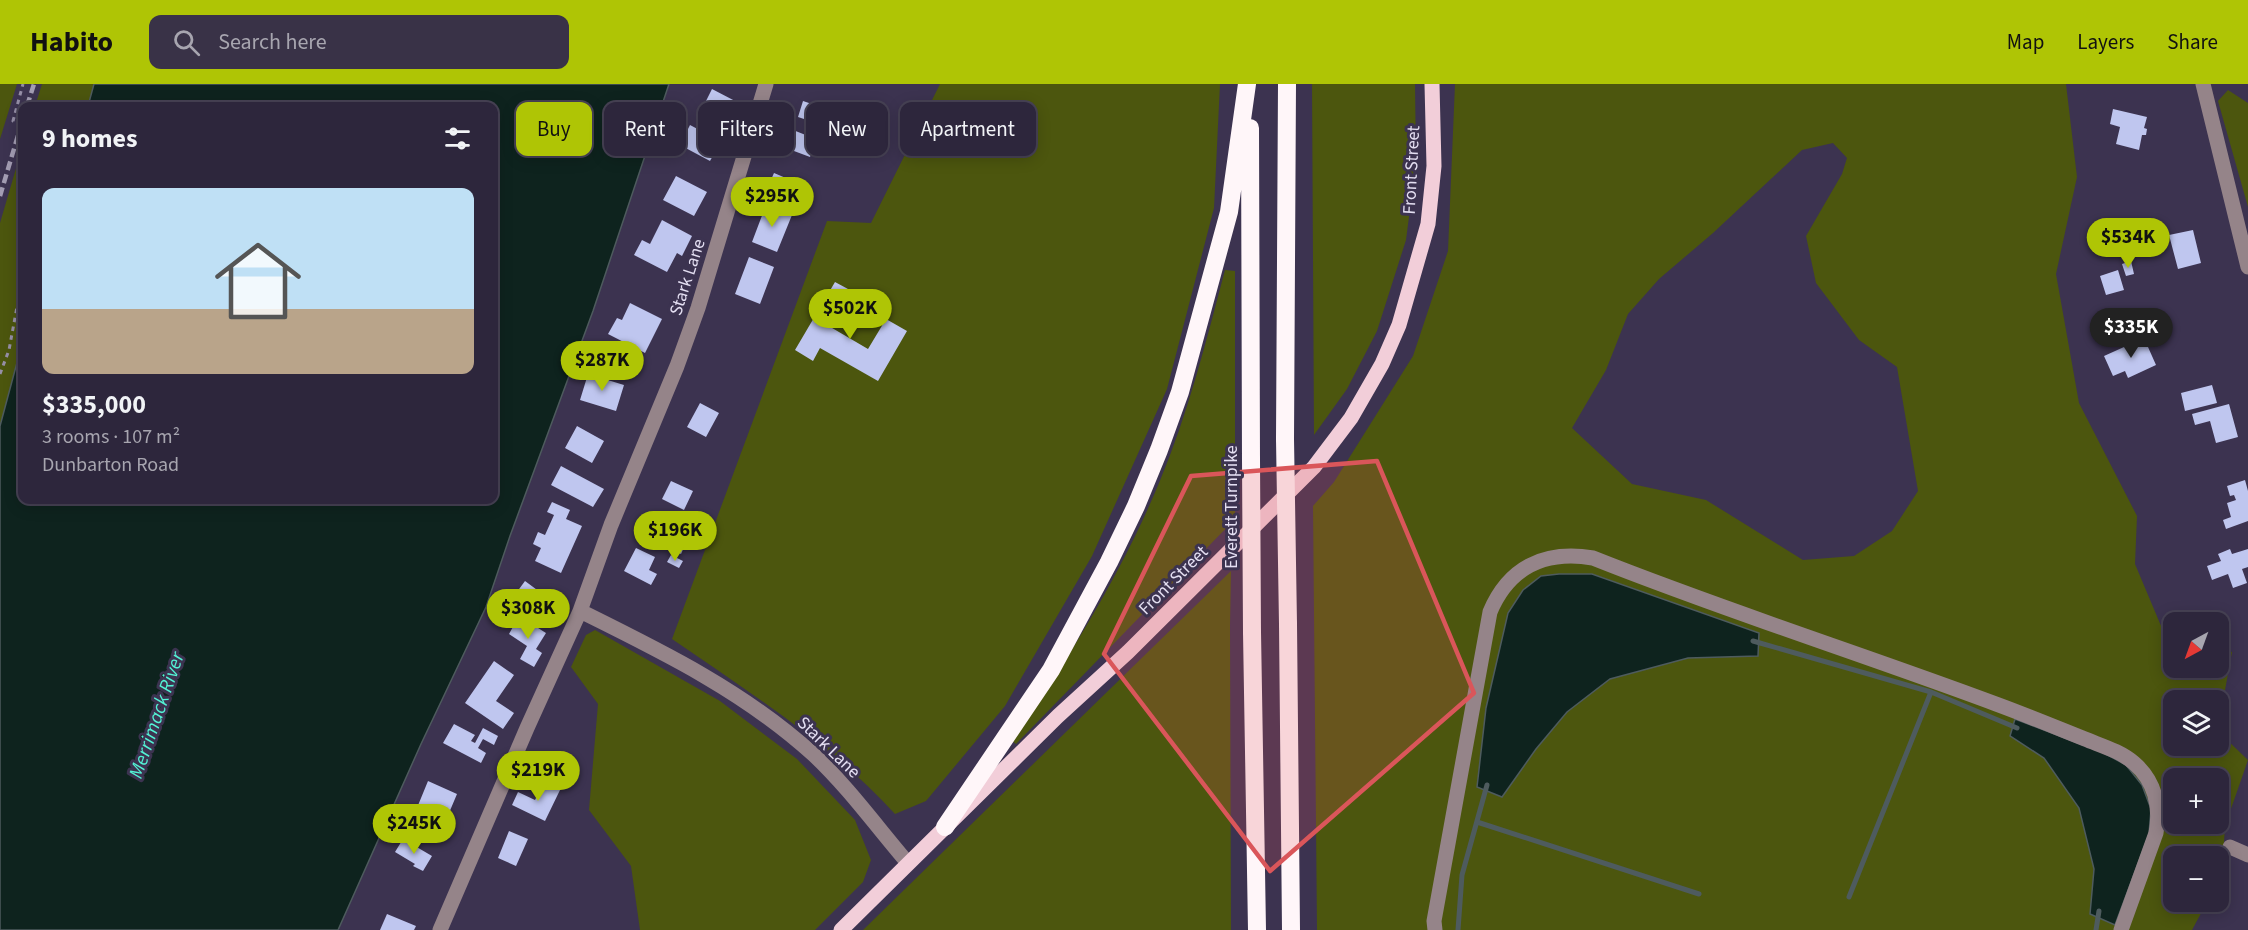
<!DOCTYPE html>
<meta charset="utf-8">
<style>
body{margin:0;font-family:"Source Sans 3",sans-serif;background:#393247;color:#f1f3f6;height:100vh;display:flex;flex-direction:column;font-size:22px;white-space:nowrap}
*{box-sizing:border-box;margin:0}
p{font-size:20px;color:#a7a5af}
.icon{flex:none;width:33px;height:33px;fill:none;stroke:currentColor;stroke-width:2;stroke-linecap:round;stroke-linejoin:round}
.map{position:relative;flex:1;overflow:hidden}
.side{position:absolute;left:18px;top:18px;width:480px;height:402px;display:flex;flex-direction:column;background:#2d263c;border-radius:12px;box-shadow:0 3px 15px #0003,0 0 0 2px #484356}
.side>*{flex:none}
.guide{position:absolute;left:516px;top:18px;width:570px;height:54px;display:flex;gap:12px}
.needle{width:39px;rotate:221deg}
.tools{position:absolute;left:2163px;top:528px;display:grid;gap:12px}
.tools a{display:grid;place-items:center;width:66px;height:66px;border-radius:12px;background:#2d263c;box-shadow:0 3px 15px #0003,0 0 0 2px #484356;font-size:30px}
.price{position:absolute;translate:-50% -51px;padding:0 14px;border-radius:21px;background:#afc505;color:#111;font-size:20px;line-height:39px;filter:drop-shadow(0 2px 3px #0008)}
.price::after{content:'';position:absolute;left:50%;top:36px;width:18px;height:14px;margin-left:-9px;background:inherit;clip-path:polygon(0 0,100% 0,50% 100%)}
.price.selected{background:#222;color:#fff}
ul{padding:0;list-style:none}
li{display:grid;align-content:center;gap:12px;height:318px;padding:0 24px}
li+li{border-top:2px solid #484356}
li span{display:grid;place-items:center;height:186px;border-radius:12px;color:#555}
li>.icon{margin-inline-start:auto}
span .icon{width:108px;height:108px;fill:#fffc;stroke-width:1}
li b{font-size:26px}
h2{display:flex;justify-content:space-between;align-items:center;height:72px;padding:0 24px;font-size:26px}
.pill{padding:0 21px;border-radius:12px;background:#2d263c;box-shadow:0 3px 15px #0003,0 0 0 2px #484356;font-size:21px;line-height:54px}
.pill.selected{background:#afc505;color:#111}
header{display:flex;align-items:center;gap:36px;box-sizing:border-box;height:84px;padding:0 30px;background:#afc505;color:#111}
header strong{font-size:28px}
nav{display:flex;gap:33px;margin-inline-start:auto;font-size:21px}
.search{width:420px;height:54px;background:#393247;display:flex;align-items:center;gap:15px;box-sizing:border-box;padding:0 21px;border-radius:12px;color:#a7a5af;font-size:22px}
.map>svg:first-child{display:block}
.green{fill:#4c560e;fill-rule:evenodd}
.water{fill:#0e231e;stroke:#4e5b5e;stroke-width:1.5}
.lines{fill:none;stroke-linecap:round;stroke-linejoin:round}
.stream{stroke:#4e5b5e;stroke-width:5}
.building{fill:#bfc6ef}
.path{stroke:#968fa7;stroke-width:3;stroke-dasharray:4.5 4.5;stroke-linecap:butt}
.minor{stroke:#958489;stroke-width:15}
.major{stroke:#f2ced9;stroke-width:15}
.highway{stroke:#fff6f9;stroke-width:18}
.rail{stroke:#a39db3;stroke-width:4.5;stroke-dasharray:9 4.5;stroke-linecap:butt}
.highway-bridge{stroke:#fff6f9;stroke-width:18}
.marked{fill:#da565a;fill-opacity:0.2;stroke:#da565a;stroke-width:4.5;stroke-linejoin:round}
.labels{text-anchor:middle;stroke-width:6;stroke-linejoin:round;paint-order:stroke}
.street-label{font-size:18px;fill:#e4dff2;stroke:#3c3350}
.water-label{font-size:20px;font-style:italic;fill:#53f3d5;stroke:#3c3350}
</style>
<header>
<strong>Habito</strong>
<div class="search"><svg class="icon" aria-label="search" viewBox="0 0 24 24"><circle cx="10" cy="10" r="6"/><path d="M15 15l6 6"/></svg>Search here</div>
<nav><a>Map</a><a>Layers</a><a>Share</a></nav>
</header>
<div class="map">
<svg width="2248" height="846" viewBox="0 0 2248 846">
<rect width="100%" height="100%" fill="#3c3350"/>
<path class="green" d="M0 0H17L0 55Z
M42 0H94L88 22H35Z
M940 0H1220L1214 124 1167 305 1092 472 1005 622 926 717 895 730C830 659 750 609 672 555L827 137 871 139Z
M1312 0H1415L1416 79 1406 156 1377 247 1347 305 1314 351Z
M1455 0H2066L2077 93 2056 190 2079 319 2137 432 2135 480 2164 549 2173 551 2174 584H2218L2219 564 2232 568 2225 606 2224 653 2248 676 2225 742 2222 789 2219 795 2218 772H2174V818H2207L2192 846H1317L1313 422 1334 398 1413 272 1448 167ZM1833 59 1847 74 1842 90 1806 152 1816 199 1859 256 1897 283 1918 407 1892 447 1854 472 1803 476 1706 416 1632 400 1572 344 1606 286 1628 230 1659 195 1713 149 1802 66ZM2174 616H2218V662H2174ZM2174 694H2218V740H2174Z
M2228 6 2248 19V123L2218 17Z
M22 64V260L0 342V139Z
M1225 186 1235 187V435L1016 660 1012 657C1068 575 1121 491 1159 399 1188 330 1206 258 1225 186Z
M1231 487 1230 542 1231 846H863Z
M595 546 720 617 797 675 855 736 871 776 863 798 815 846H640L631 782 589 726 598 620 571 583 586 551Z"/>
<path class="water" d="M94 0H669L593 227 510 452 486 523 421 660 338 846H0V342L22 260V416H494V22H88Z
M1559 490H1592L1759 549 1758 572 1688 574 1610 595 1567 628 1536 665 1502 713 1477 703 1486 624 1508 529 1523 506 1541 492Z
M2015 635 2104 669 2126 681 2142 701 2151 725 2149 750 2115 841 2090 830 2094 785 2079 724 2044 674 2010 652Z"/>
<g class="lines">
<path class="stream" d="M1753 557 1931 608 2017 644
M1477 738 1699 810
M1849 813 1931 608
M1458 846 1462 791 1487 701
M2096 846 2099 827"/>
</g>
<path class="building" d="M712 5 737 18 723 43 699 31Z
M803 17 821 23 816 39 798 33Z
M2113 25 2147 33 2144 44 2147 45 2146 51H2142L2139 66 2116 60 2120 43 2110 40Z
M690 41 728 61 722 72 715 68 710 77 680 61Z
M793 46 826 59 822 69 813 65 810 73 786 64Z
M774 89 800 100 792 118 766 107Z
M676 92 707 108 694 132 663 116Z
M766 121 792 131 777 168 752 158Z
M662 136 692 152 682 172 677 169 667 188 634 171 642 156 650 160Z
M2193 146 2201 179 2178 185 2169 151Z
M749 173 774 183 760 220 735 210Z
M2131 177 2134 190 2126 192 2122 180Z
M2118 186 2124 206 2106 211 2100 192Z
M835 198 848 205 827 241 868 265 886 235 907 247 878 297 820 264 813 277 795 266Z
M630 219 662 235 645 269 608 250 617 234 622 236Z
M2144 254 2156 281 2128 294 2125 287 2113 292 2104 272Z
M600 271 624 280 619 292 595 283Z
M588 290 624 301 616 327 580 316Z
M2212 301 2217 319 2185 327 2181 309Z
M700 319 719 329 706 353 687 343Z
M2229 320 2238 353 2216 359 2210 337 2195 341 2192 330Z
M577 342 604 357 592 379 565 364Z
M561 382 604 405 593 423 551 401Z
M2245 396 2248 407V437L2226 445 2223 436 2231 433 2227 419 2236 416 2234 411 2230 412 2227 402Z
M671 397 693 407 684 426 662 415Z
M552 418 570 426 566 435 582 442 561 489 535 477 541 464 533 460 538 448 545 451 554 431 547 428Z
M655 431 691 448 681 470 645 453Z
M636 464 655 473 649 486 657 490 651 501 624 487Z
M2230 465 2232 470 2248 465V483L2242 485 2247 499 2233 504 2228 490 2212 496 2207 482 2221 477 2218 470Z
M671 471 683 477 679 484 667 478Z
M525 497 552 517 546 526 542 524 538 529 514 512Z
M519 532 546 549 536 565 542 569 534 583 520 575 527 562 509 550Z
M494 577 514 591 496 617 514 629 503 645 465 619Z
M454 640 475 651 471 657 475 659 483 644 498 652 494 661 483 655 478 664 486 669 481 679 443 659Z
M428 697 457 710 441 748 412 736Z
M544 698 560 706 545 737 512 721 518 708 535 716Z
M509 747 528 755 516 782 498 774Z
M403 755 432 772 423 787 413 782 415 780 395 768Z
M387 830 416 842 414 846H380Z"/>
<g class="lines">
<path class="path" d="M22 40 13 37 23 0
M0 290 9 266 22 196"/>
<path class="minor" d="M2203 0 2248 183
M580 527C663 568 745 608 814 671 848 703 877 743 907 778
M2230 763 2248 771
M440 846 527 644 580 527 611 441 677 282 698 224 766 0
M1435 846 1434 837 1490 528C1509 483 1545 466 1593 474 1726 527 1862 570 1996 620 2026 631 2055 643 2085 655 2102 662 2120 667 2134 679 2155 697 2161 723 2156 749L2121 846"/>
<path class="major" d="M841 846 1058 632 1128 568 1314 383 1351 334 1382 280 1399 241 1428 140 1434 82 1432 0"/>
<path class="highway" d="M1250 44 1251 375
M1285 355 1287 0
M1288 540 1291 846
M1252 548 1257 846
M945 743 1051 586 1109 478 1136 422 1159 366 1180 308 1229 128 1247 0"/>
<path class="rail" d="M27 22 34 0
M0 112 22 38"/>
<path class="highway-bridge" d="M1285 355 1288 540
M1251 375 1252 548"/>
</g>
<path class="marked" d="M1377 377 1474 609 1270 787 1104 570 1191 392Z"/>
<g class="labels">
<g class="street-label">
<text transform="translate(1411 86) rotate(-87)" y="6">Front Street</text>
<text transform="translate(687 193) rotate(-72)" y="6">Stark Lane</text>
<text transform="translate(1231 423) rotate(-90)" y="6">Everett Turnpike</text>
<text transform="translate(1173 496) rotate(-45)" y="6">Front Street</text>
<text transform="translate(829 663) rotate(44)" y="6">Stark Lane</text>
</g>
<g class="water-label">
<text transform="translate(156 631) rotate(-71)" y="7">Merrimack River</text>
</g>
</g>
</svg>
<div class="tools">
<a><svg class="needle" viewBox="-14 -14 28 28"><path d="M0-13l5 13h-10z" fill="#e53935"/><path d="M0 13l5-13h-10z" fill="#a7a5af"/></svg></a>
<a><svg class="icon" aria-label="layers" viewBox="0 0 24 24"><path d="M12 4l9 5-9 5-9-5zM3 14l9 5 9-5"/></svg></a>
<a>+</a>
<a>−</a>
</div>
<b class="price" style="left:772px;top:144px">$295K</b>
<b class="price" style="left:2128px;top:185px">$534K</b>
<b class="price" style="left:850px;top:256px">$502K</b>
<b class="price selected" style="left:2131px;top:275px">$335K</b>
<b class="price" style="left:602px;top:308px">$287K</b>
<b class="price" style="left:675px;top:478px">$196K</b>
<b class="price" style="left:528px;top:556px">$308K</b>
<b class="price" style="left:538px;top:718px">$219K</b>
<b class="price" style="left:414px;top:771px">$245K</b>
<div class="guide">
<a class="pill selected">Buy</a>
<a class="pill">Rent</a>
<a class="pill">Filters</a>
<a class="pill">New</a>
<a class="pill">Apartment</a>
</div>
<section class="side">
<h2>9 homes<svg class="icon" aria-label="filters" viewBox="0 0 24 24"><path d="M4 7h16M4 17h16"/><circle cx="9" cy="7" r="2"/><circle cx="15" cy="17" r="2"/></svg></h2>
<ul>
<li><span style="background:linear-gradient(#bfe0f5 65%,#b9a48a 0)"><svg class="icon" aria-label="home" viewBox="0 0 24 24"><path d="M3 11l9-7 9 7M6 9v11h12V9"/></svg></span><div><b>$335,000</b><p>3 rooms · 107 m²</p><p>Dunbarton Road</p></div></li>
</ul>
</section>
</div>
